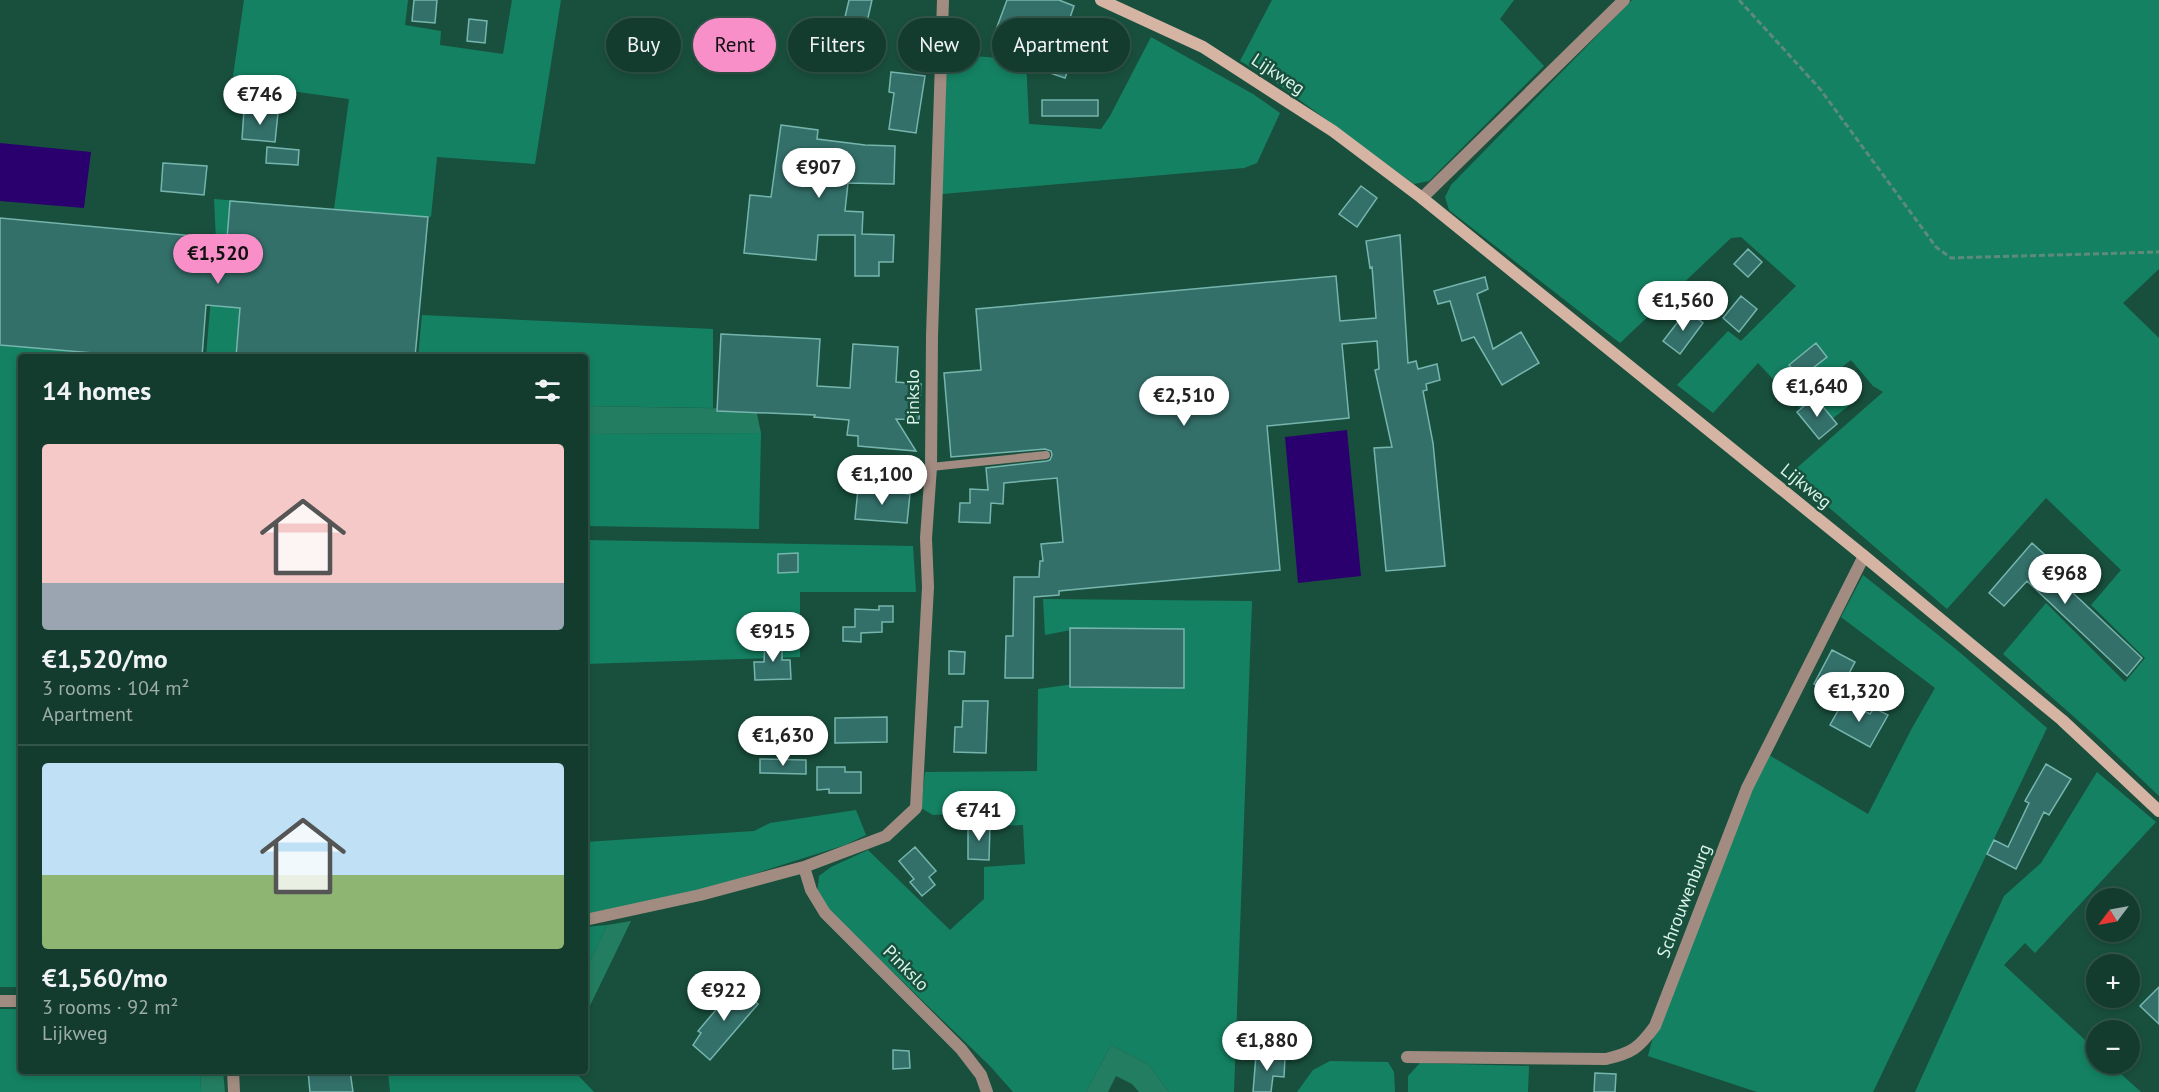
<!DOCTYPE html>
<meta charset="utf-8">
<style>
body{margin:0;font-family:"PT Sans",sans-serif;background:#20473a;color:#f1f3f6;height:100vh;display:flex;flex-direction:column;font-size:22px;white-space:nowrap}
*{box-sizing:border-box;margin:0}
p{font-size:20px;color:#9dadaa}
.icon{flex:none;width:33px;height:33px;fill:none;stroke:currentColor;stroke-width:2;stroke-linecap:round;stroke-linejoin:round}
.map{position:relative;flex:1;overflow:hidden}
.details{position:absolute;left:18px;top:354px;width:570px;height:720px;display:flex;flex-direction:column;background:#133c2e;border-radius:6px;box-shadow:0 3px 9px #0003,0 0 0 2px #32564a}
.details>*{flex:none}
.top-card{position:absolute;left:606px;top:18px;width:570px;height:54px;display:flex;gap:12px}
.needle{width:39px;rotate:238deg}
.tools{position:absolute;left:2086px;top:888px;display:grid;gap:12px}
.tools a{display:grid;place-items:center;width:54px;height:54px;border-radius:50%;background:#133c2e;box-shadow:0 3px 9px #0003,0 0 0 2px #32564a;font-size:30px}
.price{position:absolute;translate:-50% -51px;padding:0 14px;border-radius:21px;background:#fff;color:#222;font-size:20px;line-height:39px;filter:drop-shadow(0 2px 3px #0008)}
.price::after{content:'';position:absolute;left:50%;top:36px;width:18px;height:14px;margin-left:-9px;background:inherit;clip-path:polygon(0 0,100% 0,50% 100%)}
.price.active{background:#f98fc9;color:#111}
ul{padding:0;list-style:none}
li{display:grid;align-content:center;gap:12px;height:318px;padding:0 24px}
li+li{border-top:2px solid #32564a}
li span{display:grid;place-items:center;height:186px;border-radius:6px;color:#555}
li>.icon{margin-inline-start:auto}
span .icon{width:108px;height:108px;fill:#fffc;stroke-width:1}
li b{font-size:26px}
h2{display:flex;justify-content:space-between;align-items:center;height:72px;padding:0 24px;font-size:26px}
.chip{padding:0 21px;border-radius:27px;background:#133c2e;box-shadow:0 3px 9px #0003,0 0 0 2px #32564a;font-size:21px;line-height:54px}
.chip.active{background:#f98fc9;color:#111}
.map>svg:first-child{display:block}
.green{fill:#148262}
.forest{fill:#237d60}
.water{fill:#2a006e}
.building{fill:#34706a;stroke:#76b5ae;stroke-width:1.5}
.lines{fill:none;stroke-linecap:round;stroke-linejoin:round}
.path{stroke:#5d8a7a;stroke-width:3;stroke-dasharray:6 3;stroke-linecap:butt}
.lane{stroke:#a28c82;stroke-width:8}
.street{stroke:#a28c82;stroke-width:12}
.secondary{stroke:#d6b4a4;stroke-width:12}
.labels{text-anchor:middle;stroke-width:5;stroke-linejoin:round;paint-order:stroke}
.street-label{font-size:18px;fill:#daf5e9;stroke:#19503d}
</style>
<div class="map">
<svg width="2159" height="1092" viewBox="0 0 2159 1092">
<rect width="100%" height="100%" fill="#19503d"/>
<path class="green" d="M244 0H408L405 25 441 31 440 45 503 54 512 0H561L535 164 437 157 431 217 334 209 349 99 232 83Z
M1272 0H1514L1500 19 1544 66 1429 181 1414 184 1271 79 1240 61Z
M1632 0H2159V269L2123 303 2159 338V796L2099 739 2003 654 2046 603 2125 682 2145 658 2091 605 2121 570 2046 498 1947 609 1790 474 1883 392 1873 386 1851 360 1837 371 1859 398 1819 429 1758 363 1713 413 1677 385 1728 331 1741 341 1796 286 1741 237 1731 238 1620 343 1449 210 1445 197 1451 185Z
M1151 37 1253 94 1280 113 1257 163 1244 168 942 194 947 54 1026 60 1029 124 1101 129 1110 116Z
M214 199 253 202 240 357H21V987H0V337L206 356 216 240Z
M422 315 713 329V408L585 406V357H418Z
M761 433 759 529 585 526V434Z
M585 540 913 546 916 592H800V657L585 664Z
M1863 575 1957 650 2047 728 1873 1092H1757L1648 1056 1651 1044 1748 796 1769 755 1868 814 1912 728 1935 688 1841 617Z
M1043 599 1252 601 1234 1092H1169L1149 1065 1111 1045 1086 1092H1013L990 1066 839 920 831 915 817 894 819 876 831 867 868 850 950 930 984 899V867L1025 864 1023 825 952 827 951 814 933 815 921 808 925 772 1037 771 1038 689 1074 684 1076 629 1045 635Z
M2097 772 2156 822 2035 953 2025 943 2004 965 2097 1051V1064H2110L2141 1092H1915L2004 896 2041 863Z
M856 810 866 835 845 845 700 891 585 917V842L754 831 770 823Z
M607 925 585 972V927Z
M0 1009H21V1071H200L201 1092H0Z
M1330 1061 1388 1062 1394 1072 1395 1092H1297L1313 1070Z
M1420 1063 1529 1066 1528 1092H1408V1076Z
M388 1071H574L594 1092H390Z"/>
<path class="forest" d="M585 406 756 409 761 433 585 434Z
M631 921 585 1016V972L607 925Z
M1111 1045 1149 1065 1169 1092H1139L1132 1084 1116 1076 1108 1092H1086Z
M200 1071H223L225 1092H201Z"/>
<path class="water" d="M0 143 91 152 84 208 0 201Z
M1347 430 1361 576 1298 583 1285 437Z"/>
<path class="building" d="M414 0H437L435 23 412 21Z
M849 0H872L864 35 842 30Z
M1007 0H1059L1074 6 1064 35 1079 41 1065 78 1050 73 1056 53 1054 52 1057 45 1029 35 1028 39 1023 37 1020 44 994 35Z
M469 19 487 21 485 43 467 41Z
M891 72 925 76 916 133 889 129 894 93 889 92Z
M1042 100H1098V116H1042Z
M244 110 278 113 275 142 242 139Z
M781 125 818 130 817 139 865 145 895 146 894 184 848 183 845 211 863 212 862 234 894 235 893 262H879V276H855V235H818L816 260 744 253 750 195 771 197Z
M267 147 299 150 298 165 266 163Z
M163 163 207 166 204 195 161 191Z
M1361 186 1377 198 1357 227 1339 214Z
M230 201 428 217 415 357H236L240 308 206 305 202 357H140L0 345V218L227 239Z
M1400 235 1408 363 1416 361 1418 369 1437 364 1440 380 1426 384 1427 390 1423 391 1433 443 1445 566 1386 571 1374 448 1392 447 1375 370 1379 369 1377 341 1342 344 1349 418 1267 426 1280 570 1059 591V595L1034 597 1033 678H1005L1006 636H1013L1014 577H1039L1040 561H1043L1041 544 1063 542 1057 478 1004 483 1003 504 991 503 990 523 959 522 960 503H970V489L988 490 986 468 1047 461 1050 460 1052 455 1051 451 1045 449 951 457 944 373 981 370 976 309 1336 276 1340 321 1376 318 1372 267 1370 268 1366 241Z
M1748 249 1762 262 1748 277 1734 264Z
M1485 277 1488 289 1477 294 1493 349 1521 332 1539 363 1502 385 1474 337 1462 341 1450 301 1438 304 1434 291Z
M1741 296 1757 309 1739 332 1723 318Z
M1687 310 1703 323 1680 354 1663 341Z
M721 334 820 339 817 386 850 388 853 344 898 347 896 382 921 384 919 420 896 419 916 451 858 446V436L847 435 849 420 814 417 815 415 717 411Z
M1816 343 1827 357 1800 378 1789 365Z
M1815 397 1837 424 1819 439 1797 412Z
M858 489 910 494 907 523 855 519Z
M2032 543 2054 563 2050 568 2055 573 2054 575 2142 658 2127 676 2027 581 2004 606 1989 593Z
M798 553V572L778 573V554Z
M879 606H893V622H882V632L861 633V642L843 641V627H855V609L879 610Z
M1070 628 1184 629V688L1070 687Z
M765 640 782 641V660H790L791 679 755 680 754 662H764Z
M1832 650 1855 662 1837 696 1814 684Z
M949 651 965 652 964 674H949Z
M1844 700 1870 714 1874 708 1888 715 1870 747 1830 725Z
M963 701H988L986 753 954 752 955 727H962Z
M887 717V742L835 743V718Z
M760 759 806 760V774L760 773Z
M2046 764 2071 779 2049 815 2044 812 2016 869 1987 854 1994 840 2008 847 2029 803 2025 801Z
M817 767H845V772H861V793H829V789L817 790Z
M968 824 990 825 989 860 968 859Z
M915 847 936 871 929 877 935 885 922 896 910 882 914 879 899 861Z
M737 985 758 1004 710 1060 693 1045 701 1033 698 1031Z
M2159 987V1024L2140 1006Z
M893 1050 909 1051 910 1068 893 1069Z
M1256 1055 1285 1058 1284 1077 1273 1076 1271 1092H1253Z
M308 1071H350L353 1092H310Z
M1595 1073 1616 1074 1615 1092H1594Z"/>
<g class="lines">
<path class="path" d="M1739 0 1820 89 1936 247 1951 258 2159 252"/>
<path class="lane" d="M931 467 1046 455"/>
<path class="street" d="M1422 198 1624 0
M804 867 811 890 825 913 961 1049 981 1075 987 1092
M585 920 700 895 804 867 886 836 916 808 928 587 926 538 931 467 932 336 943 0
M0 1001H21
M1407 1057 1606 1059C1632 1053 1639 1048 1655 1026L1747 788 1864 556
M233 1071 234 1092"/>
<path class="secondary" d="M1101 0 1203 47 1333 131 1422 198 1864 556 2062 720 2159 811"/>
</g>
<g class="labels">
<g class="street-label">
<text transform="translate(1278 74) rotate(33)" y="6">Lijkweg</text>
<text transform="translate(913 397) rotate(-90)" y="6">Pinkslo</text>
<text transform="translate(1806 486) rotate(39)" y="6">Lijkweg</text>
<text transform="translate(1684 901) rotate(-69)" y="6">Schrouwenburg</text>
<text transform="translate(906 968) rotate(45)" y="6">Pinkslo</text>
</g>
</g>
</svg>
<div class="tools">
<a><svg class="needle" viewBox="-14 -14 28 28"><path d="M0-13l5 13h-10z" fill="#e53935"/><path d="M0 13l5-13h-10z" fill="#9dadaa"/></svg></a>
<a>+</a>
<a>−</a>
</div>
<b class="price" style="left:260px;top:126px">€746</b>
<b class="price" style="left:819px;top:199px">€907</b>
<b class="price active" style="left:218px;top:285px">€1,520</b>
<b class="price" style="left:1683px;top:332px">€1,560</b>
<b class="price" style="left:1817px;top:418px">€1,640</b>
<b class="price" style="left:1184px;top:427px">€2,510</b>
<b class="price" style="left:882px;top:506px">€1,100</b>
<b class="price" style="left:2065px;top:605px">€968</b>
<b class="price" style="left:773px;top:663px">€915</b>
<b class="price" style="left:1859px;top:723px">€1,320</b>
<b class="price" style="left:783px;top:767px">€1,630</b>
<b class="price" style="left:979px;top:842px">€741</b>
<b class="price" style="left:724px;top:1022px">€922</b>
<b class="price" style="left:1267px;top:1072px">€1,880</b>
<div class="top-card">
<a class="chip">Buy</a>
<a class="chip active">Rent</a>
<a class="chip">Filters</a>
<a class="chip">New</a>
<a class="chip">Apartment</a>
</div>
<section class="details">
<h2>14 homes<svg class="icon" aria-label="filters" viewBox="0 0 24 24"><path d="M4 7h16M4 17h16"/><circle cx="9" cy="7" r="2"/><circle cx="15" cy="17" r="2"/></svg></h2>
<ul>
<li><span style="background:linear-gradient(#f6c9c9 75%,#9aa5b1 0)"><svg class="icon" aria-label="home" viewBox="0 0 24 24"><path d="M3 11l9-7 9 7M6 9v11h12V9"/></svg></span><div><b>€1,520/mo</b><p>3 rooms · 104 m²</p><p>Apartment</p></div></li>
<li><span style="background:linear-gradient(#bfe0f5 60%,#8fb573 0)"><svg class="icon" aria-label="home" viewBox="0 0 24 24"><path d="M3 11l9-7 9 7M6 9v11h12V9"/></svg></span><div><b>€1,560/mo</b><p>3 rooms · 92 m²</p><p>Lijkweg</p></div></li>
</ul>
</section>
</div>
